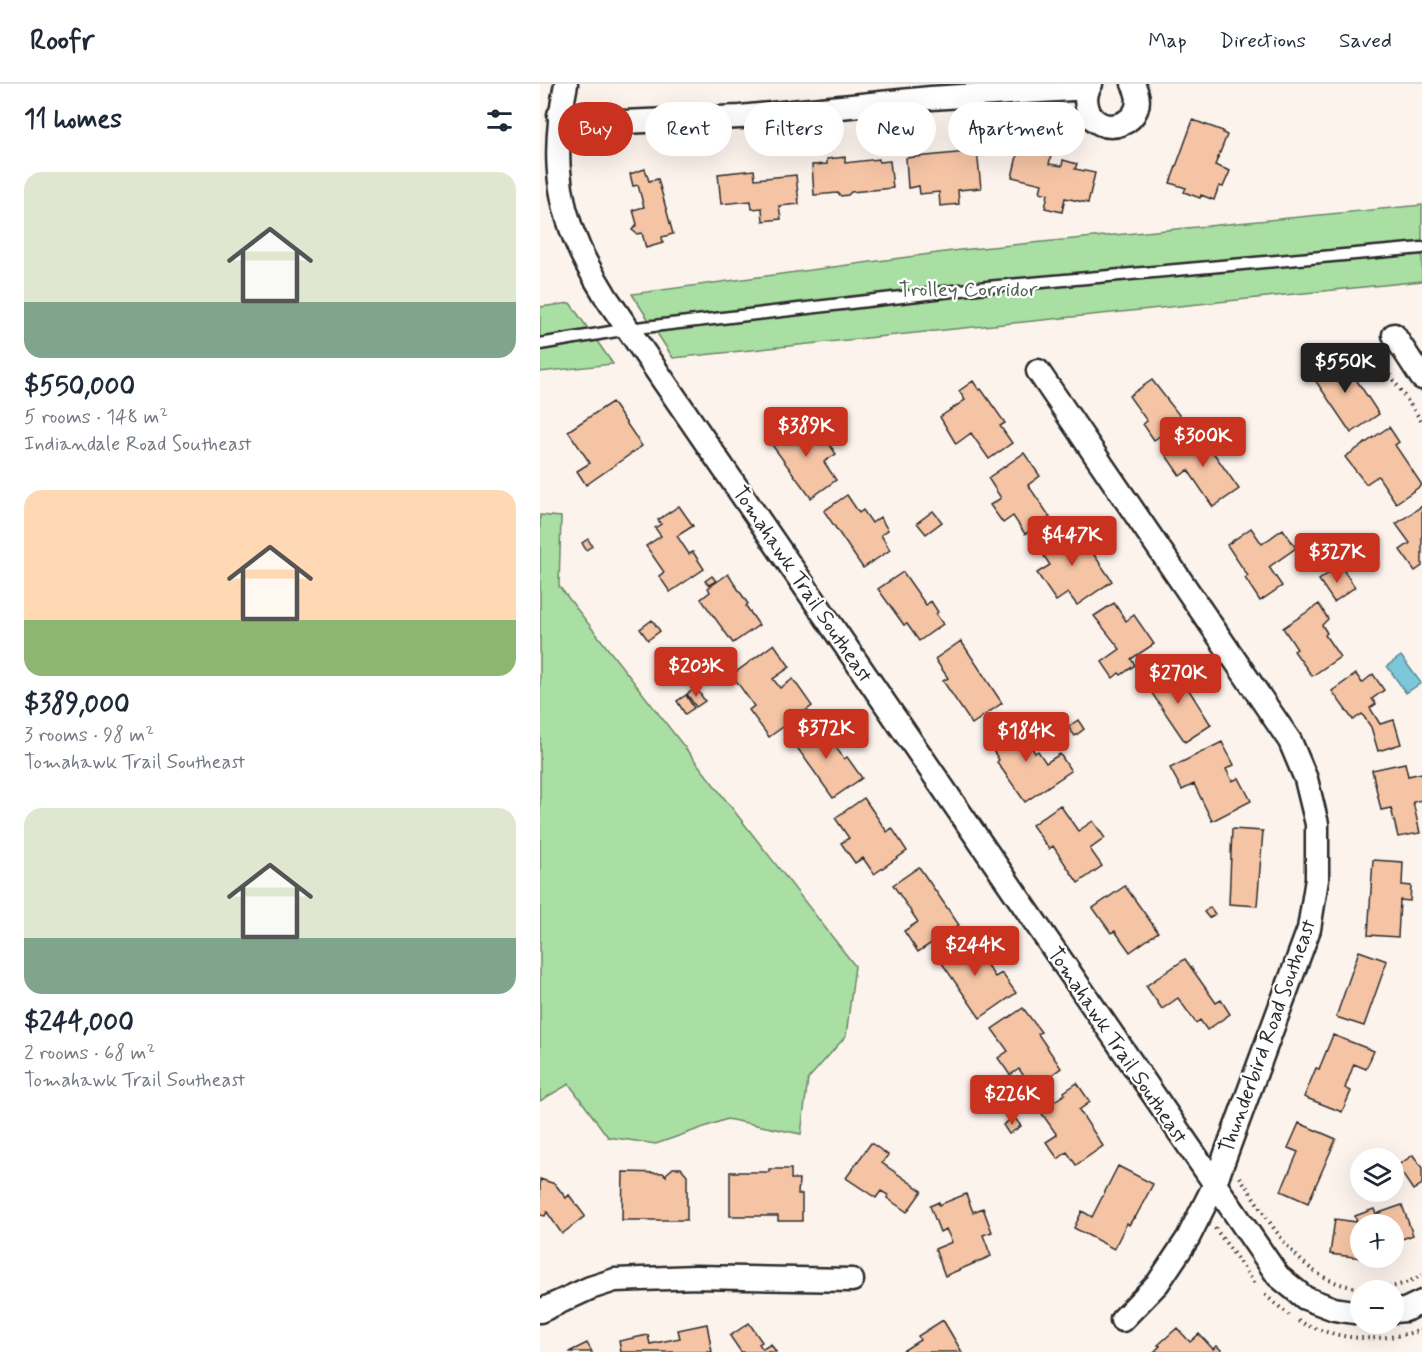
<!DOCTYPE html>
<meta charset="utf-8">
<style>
body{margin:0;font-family:Mynerve,sans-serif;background:#f6f6f7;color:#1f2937;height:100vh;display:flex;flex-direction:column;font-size:22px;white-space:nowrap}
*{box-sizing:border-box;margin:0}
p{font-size:20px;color:#747a83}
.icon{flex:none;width:33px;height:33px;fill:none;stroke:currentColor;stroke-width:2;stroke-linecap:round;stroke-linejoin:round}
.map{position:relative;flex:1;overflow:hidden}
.details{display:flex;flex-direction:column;background:#fff;width:540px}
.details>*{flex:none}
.top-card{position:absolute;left:18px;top:18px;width:570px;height:54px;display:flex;gap:12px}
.buttons{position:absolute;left:810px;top:1064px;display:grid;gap:12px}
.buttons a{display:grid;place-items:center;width:54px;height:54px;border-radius:50%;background:#fff;box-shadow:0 6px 24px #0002;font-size:30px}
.price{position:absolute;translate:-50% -51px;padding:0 14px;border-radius:6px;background:#c8321e;color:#fff;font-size:20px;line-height:39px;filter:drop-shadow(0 2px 3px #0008)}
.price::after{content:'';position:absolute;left:50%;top:36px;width:18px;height:14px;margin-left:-9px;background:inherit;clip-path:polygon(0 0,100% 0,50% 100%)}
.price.active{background:#222;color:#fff}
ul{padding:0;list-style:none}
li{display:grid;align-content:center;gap:12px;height:318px;padding:0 24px}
li span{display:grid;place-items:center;height:186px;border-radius:18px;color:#555}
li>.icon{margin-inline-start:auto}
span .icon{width:108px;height:108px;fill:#fffc;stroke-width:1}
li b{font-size:26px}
h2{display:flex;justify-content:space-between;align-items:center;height:72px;padding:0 24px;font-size:26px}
.pill{padding:0 21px;border-radius:27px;background:#fff;box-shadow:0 6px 24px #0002;font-size:21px;line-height:54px}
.pill.active{background:#c8321e;color:#fff}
header{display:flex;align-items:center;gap:36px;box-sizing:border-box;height:84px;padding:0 30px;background:#fff;border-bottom:2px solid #e0e1e3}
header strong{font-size:28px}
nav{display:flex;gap:33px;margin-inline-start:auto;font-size:21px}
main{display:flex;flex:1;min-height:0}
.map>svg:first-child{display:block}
.green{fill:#a9dfa2;stroke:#6a8566;stroke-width:1.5}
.water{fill:#7bc8da;stroke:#5b8994;stroke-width:1.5}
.building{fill:#f5c4a5;stroke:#2b2b2b;stroke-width:1.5}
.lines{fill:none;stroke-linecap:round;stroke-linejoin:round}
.lane-casing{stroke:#2b2b2b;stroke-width:15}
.street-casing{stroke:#2b2b2b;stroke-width:27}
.path{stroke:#2b2b2b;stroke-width:4;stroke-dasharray:1.5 4.5;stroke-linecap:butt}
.lane{stroke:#fff;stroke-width:10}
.street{stroke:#fff;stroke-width:22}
.labels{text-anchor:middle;stroke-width:4.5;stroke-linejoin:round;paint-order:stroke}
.park-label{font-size:21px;fill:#51614f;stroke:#fff}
.street-label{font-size:21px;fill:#2b2b2b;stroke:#fff}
</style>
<header>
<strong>Roofr</strong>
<nav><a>Map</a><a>Directions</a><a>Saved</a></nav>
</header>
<main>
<section class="details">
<h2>11 homes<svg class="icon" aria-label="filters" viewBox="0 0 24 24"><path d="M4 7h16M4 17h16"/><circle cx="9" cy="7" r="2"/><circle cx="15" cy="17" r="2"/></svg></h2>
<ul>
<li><span style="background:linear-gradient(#dfe7d0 70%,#7fa58c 0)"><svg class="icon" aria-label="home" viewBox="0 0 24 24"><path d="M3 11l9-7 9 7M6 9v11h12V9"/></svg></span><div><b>$550,000</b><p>5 rooms · 148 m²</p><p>Indiandale Road Southeast</p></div></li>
<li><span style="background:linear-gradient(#ffd9b3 70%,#8fb573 0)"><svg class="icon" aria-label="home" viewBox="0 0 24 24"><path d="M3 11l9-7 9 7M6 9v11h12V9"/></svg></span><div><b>$389,000</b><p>3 rooms · 98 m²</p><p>Tomahawk Trail Southeast</p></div></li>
<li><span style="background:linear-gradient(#dfe7d0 70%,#7fa58c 0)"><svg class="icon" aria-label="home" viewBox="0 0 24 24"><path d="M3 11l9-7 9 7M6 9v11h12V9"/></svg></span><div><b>$244,000</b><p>2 rooms · 68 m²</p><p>Tomahawk Trail Southeast</p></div></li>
</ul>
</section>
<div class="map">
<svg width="882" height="1268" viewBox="0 0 882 1268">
<rect width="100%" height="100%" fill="#fdf3ed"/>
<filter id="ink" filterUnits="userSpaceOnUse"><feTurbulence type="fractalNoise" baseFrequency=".0167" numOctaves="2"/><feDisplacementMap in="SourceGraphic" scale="12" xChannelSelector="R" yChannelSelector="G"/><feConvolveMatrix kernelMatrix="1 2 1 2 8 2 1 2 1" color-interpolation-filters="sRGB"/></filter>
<g filter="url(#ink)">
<path class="green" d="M882 121V197L133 274 92 210 420 166Z
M30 219 73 280 0 288V223Z
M0 431 21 433 19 502 315 882 306 952 268 995 261 1050 187 1035 116 1060 68 1053 29 1000 0 1017Z"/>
<path class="water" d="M861 572 881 599 866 609 847 582Z"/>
<path class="building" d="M653 36 683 47V49L687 51 675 81 690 87 683 103 679 102 674 116 661 111 660 114 644 108 646 104 630 99Z
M479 64 511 72 509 80 522 82 523 76 537 80 535 85 555 89 548 119 525 114 522 128 505 124 508 110 500 108 502 100 472 93Z
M437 67 441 104 418 106 419 120 400 122 399 108 380 110 379 102 368 104 366 74Z
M305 73V79L339 75V78L350 77 353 104 311 108 308 111 301 112 298 109 274 111 272 81 287 80V75Z
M105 85 109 97 118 95 133 150 122 153 123 159 106 164 102 149 97 150 92 146 97 140 93 126 104 123 98 101 93 102 90 90Z
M214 86 215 95 256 91 259 120 239 122 241 135 223 137 222 124 212 125 211 117 181 120 178 90Z
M800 271 839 330 811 349 771 290Z
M612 296 643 336 614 356 603 340 607 337 589 312Z
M433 297 439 306 441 305 465 339 460 342 472 359 449 375 431 349 416 360 400 333 425 316 419 307Z
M72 318 102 362 46 401 37 387 50 379 28 347Z
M255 339 269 358 282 349 296 370 284 378 296 396 271 414 229 357Z
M849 343 859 358 855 361 882 401 856 419 838 392 826 400 805 373Z
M658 347 699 405 673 423 648 386 640 392 625 370Z
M484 369 500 392 488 401 510 433 485 450 473 432 463 439 450 421 461 414 448 394Z
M307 411 319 429 323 426 332 439 340 433 348 446 341 451 350 466 323 484 284 427Z
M139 422 153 442 137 452 149 470 153 468 164 485 130 508 119 492 124 488 106 462 121 452 115 444 121 440 118 436Z
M882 422V482L875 487 860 466 870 459 856 440Z
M393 427 402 438 386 450 377 439Z
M533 440 572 497 537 521 528 509 516 517 497 489 510 481 498 463Z
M711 444 722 460 743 445 756 464 729 483 742 502 720 517 705 494 708 492 687 461Z
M48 455 52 462 46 466 42 459Z
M800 481 815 503 794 518 779 496Z
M363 488 386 521 391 517 398 528 396 530 403 540 379 557 367 540 364 541 338 505Z
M188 490 208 520 206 522 219 541 193 559 161 515 170 508 168 504Z
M172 492 176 497 169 501 165 497Z
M574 519 586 537 594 531 614 560 591 575 595 581 581 591 579 589 573 594 562 578 580 565 554 532Z
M779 520 788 535 782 541 787 549 785 551 800 573 772 592 754 567 757 565 743 544Z
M112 536 120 547 108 556 100 545Z
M421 557 462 619 432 640 403 597 408 594 395 575Z
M234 560 250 583 233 595 240 604 253 595 272 622 229 653 209 626 214 622 192 591Z
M627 584 639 601 644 598 671 641 645 658 605 599Z
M816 590 822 599 833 590 844 606 832 615 836 620 830 624 840 640 854 636 861 660 838 667 831 643 822 630 813 636 792 607Z
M156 604 165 617 156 623 147 610Z
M146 611 154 624 145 630 137 617Z
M538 636 544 645 535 652 528 643Z
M278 637 304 675 307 673 322 694 293 714 251 655Z
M475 638 495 669 498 667 506 679 520 670 531 687 485 718 457 678 459 676 447 657Z
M682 658 694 681 686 685 692 697 699 694 711 717 672 737 654 700 642 706 630 684Z
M865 679 868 692 882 689V716L873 718 880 749 858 753 851 724 841 726 832 686Z
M324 714 347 748 352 744 367 767 334 790 323 774 315 779 301 759 309 754 295 734Z
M520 721 538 747 553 737 565 754 550 765 562 782 538 799 513 762 509 765 492 741Z
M692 745 723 747 717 822 689 820Z
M833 776 863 778 862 801 871 802 870 817 860 816 858 853 828 851Z
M379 783 419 841 378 868 364 847 378 838 353 801Z
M585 802 618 848 590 868 575 847 571 849 553 824Z
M670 823 675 830 669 834 664 828Z
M427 852 455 893 462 889 476 909 440 934 397 872Z
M819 867 847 877 824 942 796 933Z
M645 875 676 919 681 916 690 930 667 946 660 936 656 939 638 914 622 925 606 902Z
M483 924 501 948 498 950 521 984 493 1005 479 985 470 991 458 974 468 967 452 945Z
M793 951 834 967 826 985 814 980 805 1004 811 1007 802 1028 764 1013 776 984 779 985Z
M537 999 550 1018 539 1026 563 1062 536 1081 527 1068 518 1075 506 1058 517 1051 500 1027 525 1010 524 1008Z
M474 1033 481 1042 469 1050 463 1041Z
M759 1039 796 1055 768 1119 741 1107 758 1068 748 1064Z
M331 1059 348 1071 342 1079 382 1107 367 1128 347 1114 348 1111 341 1107 336 1114 306 1094Z
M873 1071 882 1084V1100L873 1106 857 1082Z
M578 1082 613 1100 595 1134 594 1133 589 1141 587 1139 574 1165 534 1144 542 1127 552 1133Z
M133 1084H141L147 1091V1136H82L83 1088 123 1089 126 1092V1090Z
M229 1085H251V1095H259L258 1110H262V1137H238V1132H190V1088H229Z
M0 1095 15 1100 26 1114 29 1111 45 1132 22 1150 7 1128 5 1132 0 1131Z
M426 1110 433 1128 443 1124 452 1148 443 1151 451 1172 405 1192 395 1165 412 1158 406 1145 400 1148 390 1122 399 1118V1121Z
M862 1121 873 1151 854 1158V1140H820V1173H825L822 1174 790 1170 795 1135 817 1138 815 1132 834 1125 836 1130Z
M403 1236 422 1268H361L380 1256 378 1252Z
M209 1239 222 1258 219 1260 223 1265 231 1260 236 1268H201L190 1252Z
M167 1240 172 1268H81L79 1257 108 1251 110 1260 140 1254 138 1246Z
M637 1244 650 1258 659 1250 673 1265 677 1262 683 1268H614L620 1262 618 1261Z
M47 1259 52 1268H29Z"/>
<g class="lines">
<g class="lane-casing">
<path id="lane" d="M0 260 88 245 447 203 882 164"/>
</g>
<g class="street-casing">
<path id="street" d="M26 0C14 58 14 109 39 164 46 181 57 197 66 213L738 1192 765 1214 794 1225 820 1229
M551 0C546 7 545 14 547 22 555 59 615 40 593 0
M19 31 83 38 200 33 391 14 548 4
M854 251 882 294
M498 287 750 657 766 695 777 740V795L769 845 674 1102 648 1154 618 1199 582 1236
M0 1227 50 1204 75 1196 156 1193 312 1196
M854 1227 865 1226 882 1218"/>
</g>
<path class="path" d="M833 266 882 338
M700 1093C732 1139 758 1198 820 1204 842 1207 863 1202 882 1191
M675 1144 716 1201
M725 1211 749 1231
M758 1237C801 1257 836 1259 882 1246"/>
<use href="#lane" class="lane"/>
<use href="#street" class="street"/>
</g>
</g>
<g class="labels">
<g class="park-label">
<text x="428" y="212">Trolley Corridor</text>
</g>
<g class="street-label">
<text transform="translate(263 500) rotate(56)" y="7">Tomahawk Trail Southeast</text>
<text transform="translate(727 952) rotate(-70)" y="7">Thunderbird Road Southeast</text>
<text transform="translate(578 961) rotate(56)" y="7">Tomahawk Trail Southeast</text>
</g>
</g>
</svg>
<div class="buttons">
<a><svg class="icon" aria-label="layers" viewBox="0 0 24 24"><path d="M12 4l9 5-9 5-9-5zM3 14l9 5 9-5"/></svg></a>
<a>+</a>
<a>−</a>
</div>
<b class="price active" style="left:805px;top:310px">$550K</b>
<b class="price" style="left:266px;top:374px">$389K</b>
<b class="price" style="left:663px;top:384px">$300K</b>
<b class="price" style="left:532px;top:483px">$447K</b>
<b class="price" style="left:797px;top:500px">$327K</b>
<b class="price" style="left:156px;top:614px">$203K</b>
<b class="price" style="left:638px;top:621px">$270K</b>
<b class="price" style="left:286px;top:676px">$372K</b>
<b class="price" style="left:486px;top:679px">$184K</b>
<b class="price" style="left:435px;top:893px">$244K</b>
<b class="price" style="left:472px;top:1042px">$226K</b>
<div class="top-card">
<a class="pill active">Buy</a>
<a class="pill">Rent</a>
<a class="pill">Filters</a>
<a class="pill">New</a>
<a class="pill">Apartment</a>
</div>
</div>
</main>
